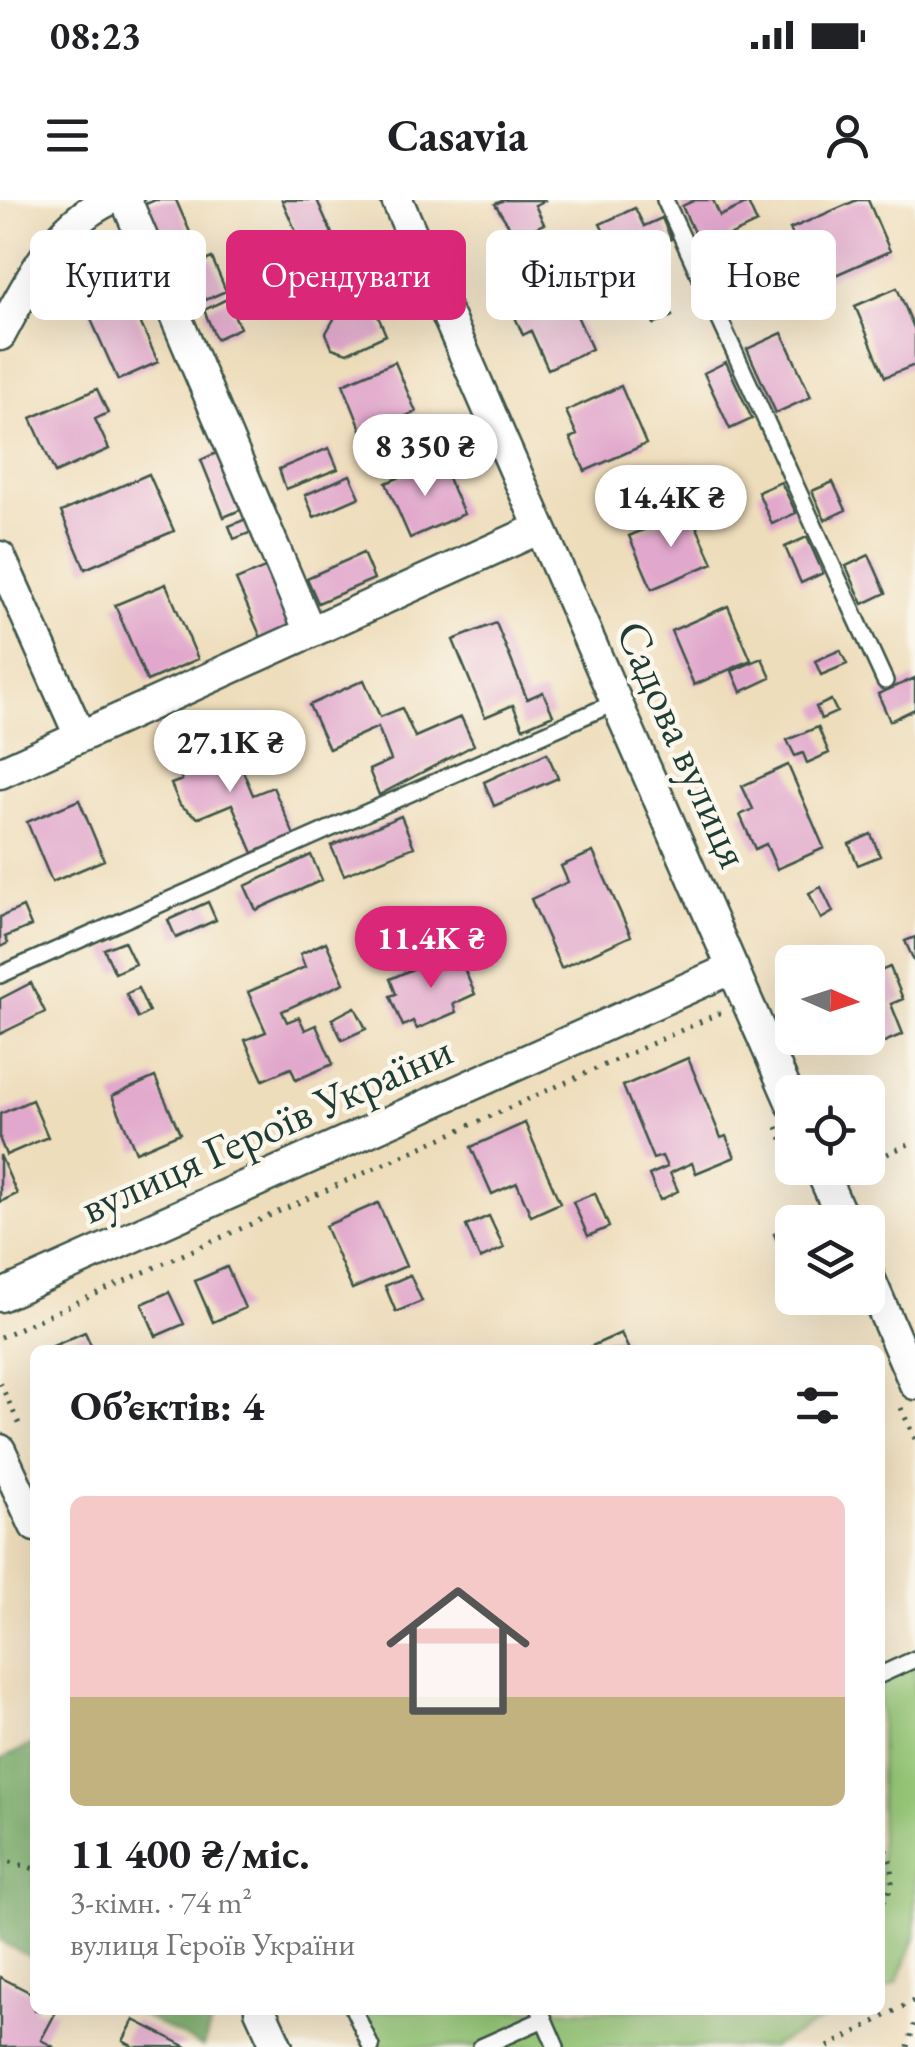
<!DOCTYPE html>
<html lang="uk">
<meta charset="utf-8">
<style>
body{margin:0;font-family:"EB Garamond",serif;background:#f6f6f6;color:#202124;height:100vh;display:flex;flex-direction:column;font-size:38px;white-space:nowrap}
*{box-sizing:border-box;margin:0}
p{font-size:32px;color:#757577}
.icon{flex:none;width:55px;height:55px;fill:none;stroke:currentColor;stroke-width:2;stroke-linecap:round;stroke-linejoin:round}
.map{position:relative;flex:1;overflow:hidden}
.details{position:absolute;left:30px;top:1145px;width:855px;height:670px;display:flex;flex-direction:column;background:#fff;border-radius:15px;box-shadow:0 10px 40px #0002}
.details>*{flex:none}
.guide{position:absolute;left:30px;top:30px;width:855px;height:90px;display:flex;gap:20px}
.needle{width:65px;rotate:93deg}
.controls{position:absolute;left:775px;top:745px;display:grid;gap:20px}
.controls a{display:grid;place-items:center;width:110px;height:110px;border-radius:15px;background:#fff;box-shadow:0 10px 40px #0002;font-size:50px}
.price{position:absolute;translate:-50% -85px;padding:0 22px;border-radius:35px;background:#fff;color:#222;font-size:32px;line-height:65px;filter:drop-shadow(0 2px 5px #0008)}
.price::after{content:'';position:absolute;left:50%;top:60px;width:30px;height:22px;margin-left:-15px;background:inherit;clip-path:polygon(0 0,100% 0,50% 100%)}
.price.current{background:#db2777;color:#fff}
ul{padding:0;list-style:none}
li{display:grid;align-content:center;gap:20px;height:530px;padding:0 40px}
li+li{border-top:2px solid #e0e0e0}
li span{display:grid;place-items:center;height:310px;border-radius:15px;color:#555}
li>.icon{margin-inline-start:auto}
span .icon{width:180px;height:180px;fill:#fffc;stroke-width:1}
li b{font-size:42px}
h2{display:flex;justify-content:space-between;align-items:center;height:120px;padding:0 40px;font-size:42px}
.tag{padding:0 35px;border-radius:15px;background:#fff;box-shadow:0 10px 40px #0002;font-size:35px;line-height:90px}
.tag.current{background:#db2777;color:#fff}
.status{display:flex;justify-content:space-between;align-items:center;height:70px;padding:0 50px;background:#fff;direction:ltr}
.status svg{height:28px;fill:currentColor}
header{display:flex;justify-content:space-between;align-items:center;height:130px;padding:0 40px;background:#fff;font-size:45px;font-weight:700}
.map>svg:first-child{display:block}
.green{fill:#94c676;stroke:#5a8255;stroke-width:2.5}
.forest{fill:#77ab67;stroke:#4b744e;stroke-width:2.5}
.building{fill:#e1a7cc}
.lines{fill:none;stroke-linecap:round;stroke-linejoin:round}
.lane-casing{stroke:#3e5548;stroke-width:20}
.street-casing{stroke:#3e5548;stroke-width:35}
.path{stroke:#3e5548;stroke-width:5;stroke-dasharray:2.5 8;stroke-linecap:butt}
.lane{stroke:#fff;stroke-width:15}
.street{stroke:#fff;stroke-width:30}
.labels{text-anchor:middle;stroke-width:9;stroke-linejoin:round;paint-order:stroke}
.street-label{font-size:45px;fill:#1f3d34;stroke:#fbf7ec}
</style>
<div class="status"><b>08:23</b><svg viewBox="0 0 49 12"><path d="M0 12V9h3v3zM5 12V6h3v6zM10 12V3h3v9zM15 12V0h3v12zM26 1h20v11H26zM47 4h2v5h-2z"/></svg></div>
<header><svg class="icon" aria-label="menu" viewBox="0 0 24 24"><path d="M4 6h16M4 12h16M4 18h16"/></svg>Casavia<svg class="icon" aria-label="person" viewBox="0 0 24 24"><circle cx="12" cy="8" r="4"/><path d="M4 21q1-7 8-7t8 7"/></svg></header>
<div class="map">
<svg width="915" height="1847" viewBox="0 0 915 1847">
<rect width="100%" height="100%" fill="#fbf7ec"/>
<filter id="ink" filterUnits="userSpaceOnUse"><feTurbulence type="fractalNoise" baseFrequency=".01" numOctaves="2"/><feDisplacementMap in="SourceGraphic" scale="20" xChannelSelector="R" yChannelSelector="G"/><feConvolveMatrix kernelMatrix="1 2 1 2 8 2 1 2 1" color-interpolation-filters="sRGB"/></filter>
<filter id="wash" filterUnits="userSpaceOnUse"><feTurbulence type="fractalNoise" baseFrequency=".0048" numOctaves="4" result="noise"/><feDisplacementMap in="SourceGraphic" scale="40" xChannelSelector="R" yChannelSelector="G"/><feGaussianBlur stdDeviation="2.25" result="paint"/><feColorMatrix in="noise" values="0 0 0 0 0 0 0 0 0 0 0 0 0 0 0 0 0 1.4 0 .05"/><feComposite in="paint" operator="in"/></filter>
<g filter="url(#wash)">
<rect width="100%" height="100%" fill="#edb"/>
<path class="green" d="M915 1454V1737L897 1783 880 1791V1470Z
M351 1810H843L770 1847H368Z"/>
<path class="forest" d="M35 1543V1759L0 1741V1560Z
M132 1810H204L210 1825 203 1847Z"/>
<g id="blocks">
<path class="building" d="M155 0H176L196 46 162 60 139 7Z
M282 0H317L333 36 303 48Z
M504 0H546L535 5 544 24 516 37 495 4Z
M695 0H713L720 16 748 3 757 23 729 36 744 68 716 81 682 6Z
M857 0H868L890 51 808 87 799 67 806 64 790 29Z
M635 8 644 26 662 18 671 39 653 47 664 72 655 76 672 116 654 124 626 62 572 82 563 62 609 42 600 24Z
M337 52 347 74 304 93 295 70Z
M212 58 226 91 205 100 191 67Z
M359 78 366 94 379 88 388 109 377 114 386 135 347 153 332 148 326 133 334 119 323 94Z
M560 78 592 149 548 169 531 131 523 135 515 117 525 112 519 97Z
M897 88 915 130V165L885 177 855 106Z
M129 97 158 162 118 180 89 115Z
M227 99 240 128 216 139 204 110Z
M782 133 811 197 776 213 747 149Z
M395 162 416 212 363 234 343 184Z
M726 162 752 219 730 229 704 173Z
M621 186 646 244 585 271 570 238 577 235 566 211Z
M97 189 108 213 95 219 109 249 55 273 31 218Z
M329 248 338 269 286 289 279 269Z
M223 250 247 307 224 317 201 260Z
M440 260 464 314 410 338 386 283Z
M149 274 174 331 85 369 61 312Z
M350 275 360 297 314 317 305 295Z
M781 282 796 313 772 324 758 292Z
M833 282 846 310 825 320 812 291Z
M689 310 713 363 652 389 629 336Z
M246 319 252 332 234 339 229 326Z
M807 337 823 373 801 383 785 347Z
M363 353 374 379 318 403 307 378Z
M869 355 886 393 863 404 846 366Z
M272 365 299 426 263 442 236 380Z
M166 384 198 459 147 481 115 405Z
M728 406 751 460 694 485 671 431Z
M496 423 527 499 543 492 553 515 523 528 513 505 485 517 453 440Z
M840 450 847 464 821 475 815 461Z
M762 458 771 478 741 492 732 471Z
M915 478V509L890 521 878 494Z
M364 480 380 517 402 508 415 537 461 517 474 545 379 595 369 570 391 560 378 527 329 549 309 505Z
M831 500 837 512 821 519 816 507Z
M818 527 829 553 807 563 803 553 795 556 787 540Z
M230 540 253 595 273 587 294 635 253 653 232 604 198 618 180 605 171 584 182 580 174 563Z
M547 553 558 578 494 606 484 582Z
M788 565 824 648 777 669 766 644 755 649 740 615 753 609 742 586Z
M79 600 104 660 52 682 27 622Z
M401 616 414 647 344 675 331 646Z
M871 634 880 656 858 665 849 644Z
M593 652 631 736 561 768 531 699 568 682 561 666Z
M311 655 322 680 256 710 245 686Z
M821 687 833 712 821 719 809 693Z
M208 702 216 720 176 738 168 720Z
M23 707 31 726 5 737 8 743 0 747V717Z
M915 737V763L905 741Z
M124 741 135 764 115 773 104 749Z
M326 742 344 783 282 811 287 822 299 817 305 830 316 825 333 864 296 880 291 868 263 880 245 840 266 832 248 792 305 767 300 754Z
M456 750 475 794 453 804 456 812 417 829 413 821 403 826 390 796 396 794 390 779Z
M890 767 903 799 891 804 903 834 861 852 854 838H868V776Z
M31 783 45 812 0 834V799Z
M138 788 149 812 138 818 126 794Z
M355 807 366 829 342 840 332 819Z
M688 858 721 938 726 936 735 957 696 973 692 963 670 973 678 991 660 1000 649 975 667 967 662 956 653 959 623 886Z
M155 877 180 933 136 952 112 896Z
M32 900 48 937 6 955 0 940V914Z
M525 923 560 1003 531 1016 517 983 492 994 471 947Z
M0 955 17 994 0 1002Z
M595 993 609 1027 588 1036 573 1002Z
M378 1003 406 1066 352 1089 325 1026Z
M489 1016 504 1048 480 1059 466 1026Z
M792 1025V1057L786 1060 774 1034Z
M227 1067 245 1108 213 1122 195 1081Z
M410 1075 422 1101 396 1112 385 1086Z
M169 1092 184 1124 156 1136 142 1104Z
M85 1132 93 1150H44Z
M621 1133 629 1150H583Z
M0 1777 35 1795V1810H57L41 1840 54 1847H0Z
M134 1820 187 1847H134L123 1841Z"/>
</g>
</g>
<g filter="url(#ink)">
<use href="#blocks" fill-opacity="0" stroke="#3e5548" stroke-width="2.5"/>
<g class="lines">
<g class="lane-casing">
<path id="lane" d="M665 0 885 481
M0 775 616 502
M880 1475 915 1459
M354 1810 371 1847
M540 1810 556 1847
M481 1847 544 1819"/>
</g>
<g class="street-casing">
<path id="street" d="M126 0 310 432
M397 0 792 904
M0 135C28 84 54 26 109 0
M0 357 80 536
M0 573 540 328
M820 968 844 1022
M868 1075 915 1184
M0 1096 733 768
M0 1250 35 1326
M260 1810 277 1847"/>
</g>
<path class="path" d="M777 927 792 963
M868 963 915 941
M0 1137 722 812
M0 1183 21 1228
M901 1208 915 1239
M880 1641C895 1662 898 1686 880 1706
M0 1659 35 1669
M828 1847 915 1800
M908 1847 915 1821"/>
<use href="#lane" class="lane"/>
<use href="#street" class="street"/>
</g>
</g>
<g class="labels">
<g class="street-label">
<text transform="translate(684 544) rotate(66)" y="16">Садова вулиця</text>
<text transform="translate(266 928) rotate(-24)" y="16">вулиця Героїв України</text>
</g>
</g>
</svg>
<div class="controls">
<a><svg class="needle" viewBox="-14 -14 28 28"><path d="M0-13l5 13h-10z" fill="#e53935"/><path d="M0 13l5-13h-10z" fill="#757577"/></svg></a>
<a><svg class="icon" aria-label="locate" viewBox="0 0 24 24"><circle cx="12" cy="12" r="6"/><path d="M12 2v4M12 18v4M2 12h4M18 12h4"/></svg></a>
<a><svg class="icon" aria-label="layers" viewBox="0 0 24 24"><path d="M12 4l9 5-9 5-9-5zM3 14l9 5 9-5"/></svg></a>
</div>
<b class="price" style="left:425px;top:299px">8 350 ₴</b>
<b class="price" style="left:671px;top:350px">14.4K ₴</b>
<b class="price" style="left:230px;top:595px">27.1K ₴</b>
<b class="price current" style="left:431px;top:791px">11.4K ₴</b>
<div class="guide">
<a class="tag">Купити</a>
<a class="tag current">Орендувати</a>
<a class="tag">Фільтри</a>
<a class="tag">Нове</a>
</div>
<section class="details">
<h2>Об’єктів: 4<svg class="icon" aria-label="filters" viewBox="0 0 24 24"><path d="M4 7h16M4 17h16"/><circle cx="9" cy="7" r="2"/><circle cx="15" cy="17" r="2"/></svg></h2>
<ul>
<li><span style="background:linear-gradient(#f6c9c9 65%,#c2b280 0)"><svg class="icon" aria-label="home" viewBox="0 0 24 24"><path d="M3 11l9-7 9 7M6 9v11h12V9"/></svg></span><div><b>11 400 ₴/міс.</b><p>3-кімн. · 74 m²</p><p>вулиця Героїв України</p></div></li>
</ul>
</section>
</div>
